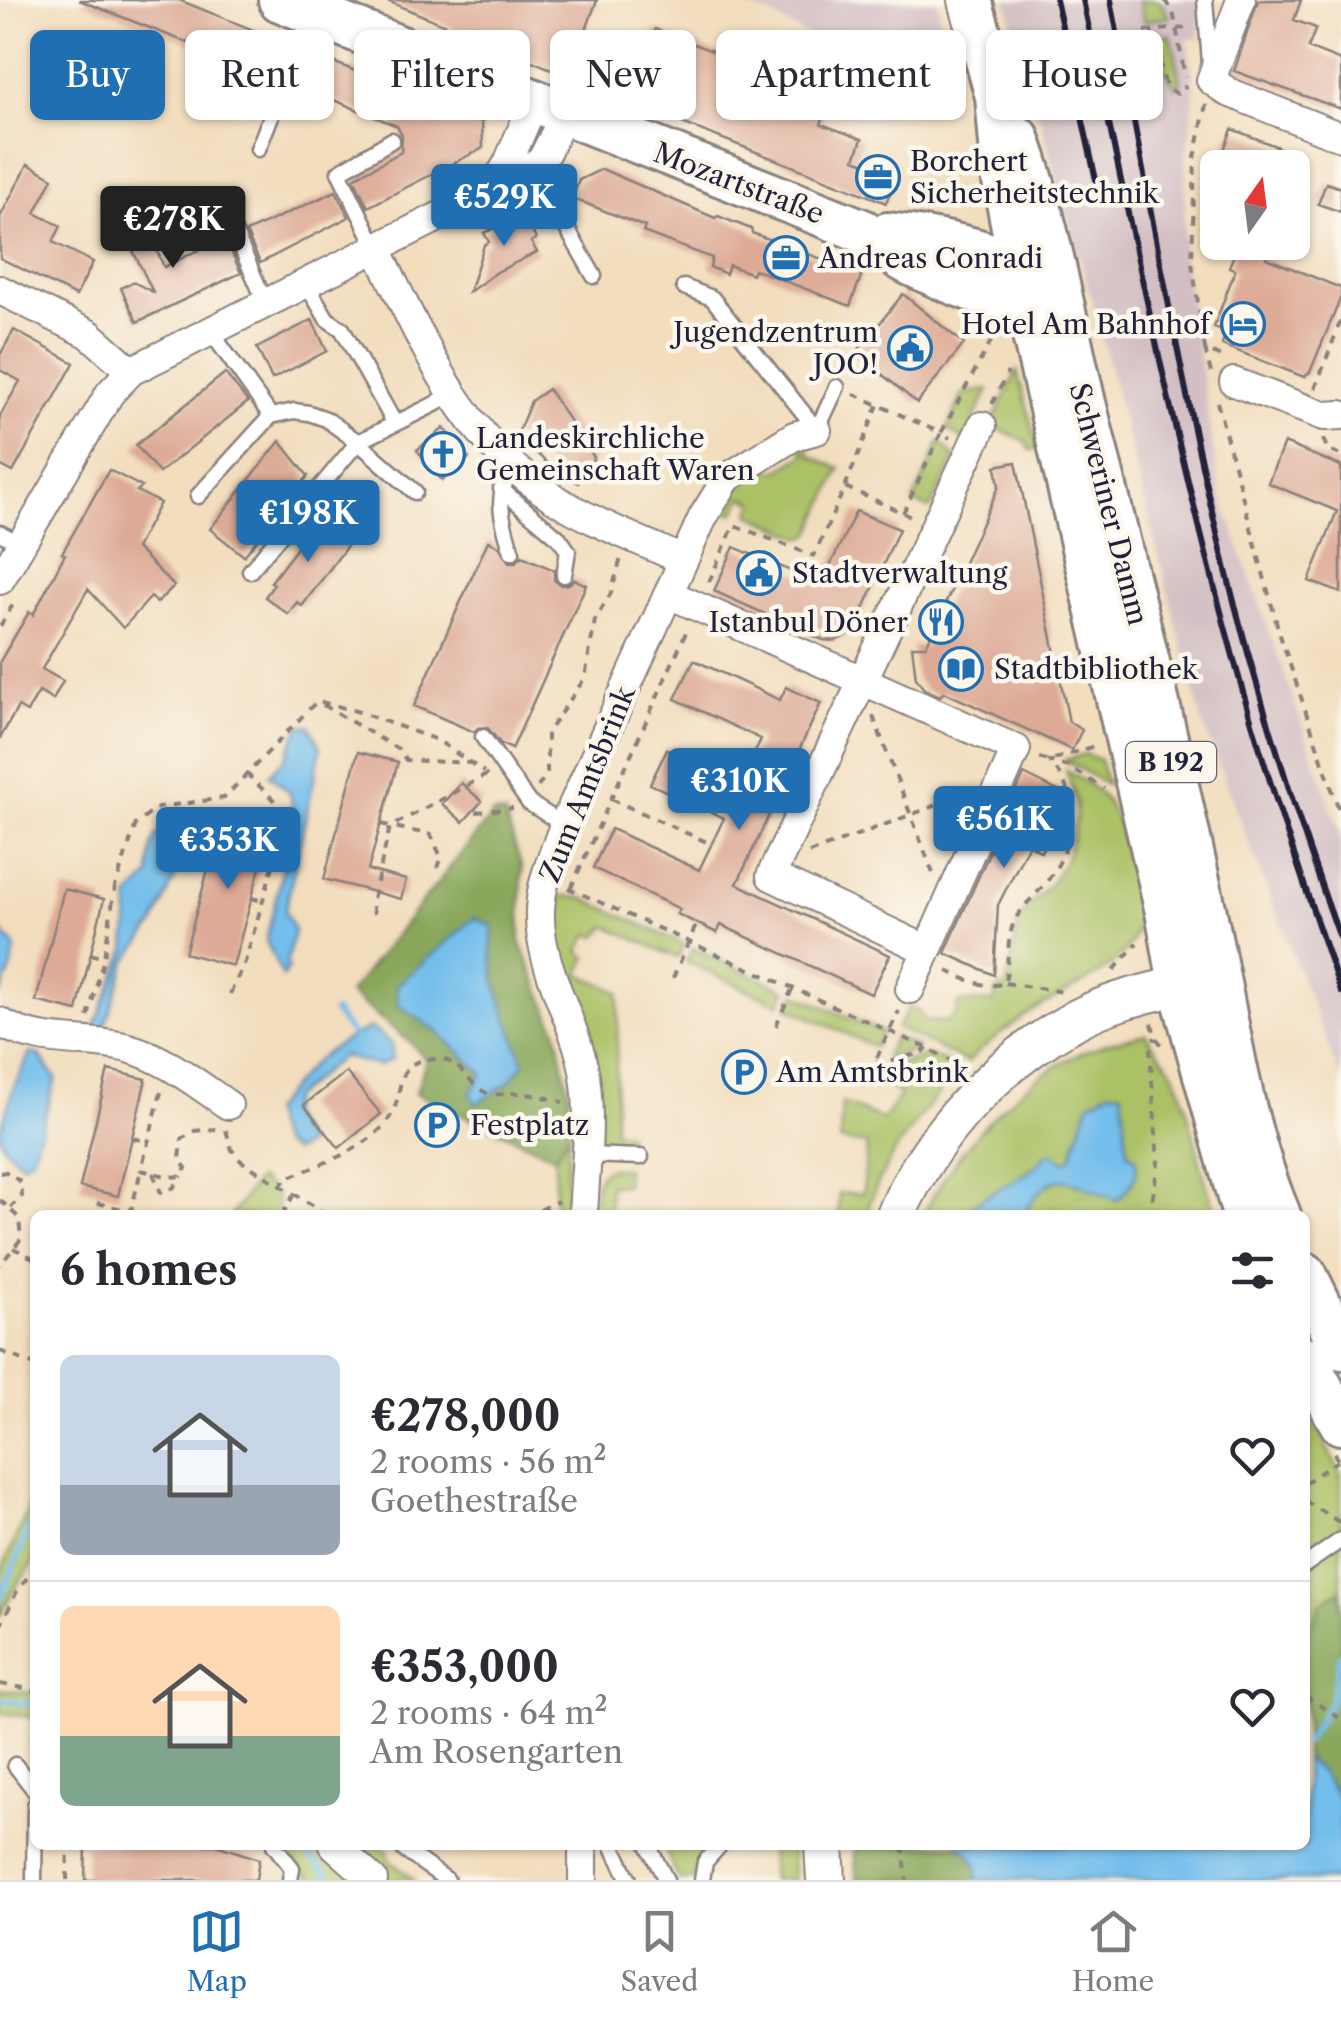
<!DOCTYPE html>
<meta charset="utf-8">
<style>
body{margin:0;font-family:"Libre Caslon Text",serif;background:#f7f7f7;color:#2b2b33;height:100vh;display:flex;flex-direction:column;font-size:38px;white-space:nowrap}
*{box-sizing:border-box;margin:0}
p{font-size:32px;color:#7c7c81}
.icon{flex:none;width:55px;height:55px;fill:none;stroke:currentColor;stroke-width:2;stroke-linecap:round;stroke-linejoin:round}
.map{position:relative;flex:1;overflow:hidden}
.details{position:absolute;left:30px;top:1210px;width:1280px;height:640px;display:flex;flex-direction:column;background:#fff;border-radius:15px;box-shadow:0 2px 8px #0004}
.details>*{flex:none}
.top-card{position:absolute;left:30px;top:30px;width:1282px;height:90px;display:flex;gap:20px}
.needle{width:65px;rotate:14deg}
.controls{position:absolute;left:1200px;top:150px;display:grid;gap:20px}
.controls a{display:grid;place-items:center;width:110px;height:110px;border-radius:15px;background:#fff;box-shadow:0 2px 8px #0004;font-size:50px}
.price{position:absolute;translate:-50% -85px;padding:0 22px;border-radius:10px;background:#1f6fb2;color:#fff;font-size:32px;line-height:65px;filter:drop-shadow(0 2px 5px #0008)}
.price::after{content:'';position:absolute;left:50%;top:60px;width:30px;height:22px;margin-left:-15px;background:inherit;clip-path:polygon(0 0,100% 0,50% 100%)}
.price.on{background:#222;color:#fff}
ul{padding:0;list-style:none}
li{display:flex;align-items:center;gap:30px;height:250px;padding:0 30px}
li+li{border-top:2px solid #e1e1e2}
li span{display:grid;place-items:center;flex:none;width:280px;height:200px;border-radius:15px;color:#555}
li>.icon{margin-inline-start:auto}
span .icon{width:120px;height:120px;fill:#fffc;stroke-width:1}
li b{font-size:42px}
h2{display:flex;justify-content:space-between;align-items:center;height:120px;padding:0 30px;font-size:42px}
.tag{padding:0 35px;border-radius:15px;background:#fff;box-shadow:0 2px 8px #0004;font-size:35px;line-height:90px}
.tag.on{background:#1f6fb2;color:#fff}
.menu{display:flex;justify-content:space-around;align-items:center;height:140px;border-top:2px solid #e1e1e2;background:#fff;font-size:28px;color:#7c7c81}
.menu a{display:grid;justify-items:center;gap:5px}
.menu .on{color:#1f6fb2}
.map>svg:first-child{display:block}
.industrial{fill:#d2bec3}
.green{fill:#abc165;stroke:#667250;stroke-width:2.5}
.forest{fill:#88a75a;stroke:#55644a;stroke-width:2.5}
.water{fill:#72beec;stroke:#4a7094;stroke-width:2.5}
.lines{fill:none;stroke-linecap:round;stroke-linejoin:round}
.stream{stroke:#72beec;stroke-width:6}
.building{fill:#ddaa95}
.lane-casing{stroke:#8a807c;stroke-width:19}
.street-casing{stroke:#8a807c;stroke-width:32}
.secondary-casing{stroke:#8a807c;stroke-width:42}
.primary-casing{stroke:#8a807c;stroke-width:48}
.path{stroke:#8a807c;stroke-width:4;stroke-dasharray:8 8;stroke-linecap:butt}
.lane{stroke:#fff;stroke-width:14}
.street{stroke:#fff;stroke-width:28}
.secondary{stroke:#fff;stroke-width:38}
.primary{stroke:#fff;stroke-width:42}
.rail{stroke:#22223b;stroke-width:6}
.labels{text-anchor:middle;stroke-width:9;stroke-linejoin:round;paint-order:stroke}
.shield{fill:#fbf7ec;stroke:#636270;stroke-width:2.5}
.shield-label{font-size:25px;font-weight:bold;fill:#22223b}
.poi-label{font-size:28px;fill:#22223b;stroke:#fbf7ec;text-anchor:start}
.street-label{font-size:28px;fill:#22223b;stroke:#fbf7ec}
</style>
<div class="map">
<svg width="1341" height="1880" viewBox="0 0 1341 1880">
<rect width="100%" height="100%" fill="#fbf7ec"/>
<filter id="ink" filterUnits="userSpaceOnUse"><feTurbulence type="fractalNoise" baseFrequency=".01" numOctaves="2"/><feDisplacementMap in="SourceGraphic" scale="20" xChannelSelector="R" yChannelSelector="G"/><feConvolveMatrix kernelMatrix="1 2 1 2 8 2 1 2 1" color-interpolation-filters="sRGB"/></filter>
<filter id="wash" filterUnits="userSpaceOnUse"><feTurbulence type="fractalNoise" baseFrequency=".0048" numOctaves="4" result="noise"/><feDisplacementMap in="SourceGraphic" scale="40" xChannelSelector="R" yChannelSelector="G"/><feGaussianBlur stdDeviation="2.25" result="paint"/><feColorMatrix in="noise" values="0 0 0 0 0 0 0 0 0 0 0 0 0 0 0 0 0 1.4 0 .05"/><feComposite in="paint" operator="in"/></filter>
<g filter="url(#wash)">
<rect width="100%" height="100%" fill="#f2ddbd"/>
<path class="industrial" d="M724 0H938L943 39 854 60 845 58 769 14Z
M1006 0H1196L1202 8 1198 38 1187 40 1195 88 1186 157 1183 258 1220 492 1341 835V1080L1202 722 1090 294Z"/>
<path class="green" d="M1139 0H1159L1169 17 1144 21Z
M1171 35 1181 82 1176 88 1163 68 1158 37Z
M1035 41 1039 59 1023 64 1031 98 1022 100 1011 52 1021 44Z
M1017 371 1037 444 1035 449 1030 450 1026 441 993 427 992 423Z
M989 389 964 441 947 429 963 394Z
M814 439 808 450 811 456 840 469 811 534 802 538 750 514 755 502 743 497 734 514 717 507 724 494 764 468 777 471 805 454 800 445Z
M940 442 955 458 930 509 913 502Z
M1084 754 1100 760 1107 785 1065 760Z
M1066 770C1115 800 1113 806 1127 861 1132 882 1141 909 1136 930 1127 969 1065 990 1034 1010 1010 1026 988 1043 967 1062L897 1028 909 1007 917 1010 926 1021 948 1022 956 1014 958 1003 995 1001 996 991 1007 986 1018 923 1027 908 1052 882 1067 856 1076 820V801Z
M565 896 583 898 684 944 678 958 606 926 598 937 589 934 579 952 587 957 580 974 619 992 614 1131 628 1133 627 1149 611 1148 600 1141 549 912 557 898Z
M693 948 786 990 780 1004 686 962Z
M796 994 882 1032 875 1047 789 1008Z
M1146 1034C1156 1054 1171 1061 1180 1086 1194 1128 1200 1174 1217 1215H923C952 1157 1002 1098 1058 1065 1084 1049 1116 1040 1146 1034Z
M894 1037 916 1046 918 1049 887 1059 885 1057Z
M929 1055 952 1065 957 1072C920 1115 882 1159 866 1215H838L839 1193 863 1194 867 1144 840 1141 842 1103 883 1120 900 1095 879 1077 881 1069Z
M569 1133 565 1215H555V1157Z
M611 1168H626L625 1185H610L609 1215H594C595 1197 590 1174 611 1168Z
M258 1179C272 1189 283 1196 275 1215H231Z
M1305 1408 1341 1474V1880H857L854 1845H1305Z
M35 1493V1560L13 1591 0 1617V1574Z
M0 1689 35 1694V1718L0 1713Z
M287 1845H324L363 1880H313L286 1852Z
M344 1845H378L388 1852V1859L414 1880H384Z
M663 1845H707L698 1859 693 1880H679Z
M770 1845H791L794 1880H772Z"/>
<path class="forest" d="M493 814 505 815 522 868 520 941 557 1032 569 1093V1133L555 1157 416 1093 426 1060 411 1043 349 993Z
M1341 1591V1802L1320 1771 1305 1758V1639L1322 1602Z
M854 1845H956C972 1853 978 1862 977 1880H857Z"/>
<path class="water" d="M300 726H310L321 748 285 911 294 931 286 965 289 968 283 977 266 941 295 816 289 791 269 775 286 757Z
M181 819 185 825 177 833 179 869 154 925 126 962 104 1029 94 1028 126 950 130 896 150 876C152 841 148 835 181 819Z
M474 918 493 926C485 974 508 1019 524 1063L508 1083 476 1104 470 1094 483 1074 437 1031 398 1005 397 985Z
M0 930 15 946 12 968 0 995Z
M371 1028 392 1044V1059L378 1066 342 1056 291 1099 288 1114 307 1144 294 1152C275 1145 275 1129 271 1112 302 1072 323 1047 371 1028Z
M30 1053 39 1055 56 1079 32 1157 22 1163C12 1155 0 1146 0 1133L12 1092Z
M1109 1091 1122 1092 1128 1154 1136 1157C1140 1175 1130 1190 1116 1200 1069 1182 1054 1161 1024 1214L963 1215C988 1187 1022 1185 1047 1154L1054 1153 1063 1161 1071 1158 1089 1103Z
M1305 1758 1320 1771 1341 1802V1880H977C978 1862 972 1853 956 1845H1305Z"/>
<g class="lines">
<path class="stream" d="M334 1012 352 1035
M0 1600 35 1513
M0 1700 35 1704
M1305 1743 1331 1701 1340 1655
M300 1845 333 1880"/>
</g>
<g id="blocks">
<path class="building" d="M79 0H179L288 44 275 76 269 75Z
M385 0H597L586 30 623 45 628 33 651 42 655 29 761 70 769 50 782 55 788 40 827 62 815 80 835 88 821 124 862 139 855 159 897 175 886 203 662 115Z
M1258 0H1301L1294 20 1316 28 1308 48 1341 61V109L1234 71Z
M308 52 482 122 483 148 368 207 354 178 401 152 402 135 397 126 295 84Z
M1232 129 1278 147 1270 168H1217Z
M28 164 53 178 35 213 61 226 53 242 93 262 76 296 0 258V217Z
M602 169 715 218 718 216 751 229 752 233 862 274 850 306 754 269 752 274 729 265 726 274 710 267 712 258 643 232 645 227 572 198 579 180Z
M1326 183 1341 188V212L1318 204Z
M336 191 349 217 260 263 246 232Z
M136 204 164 267 221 239 223 244 227 242 241 273 137 322 121 288 133 282 153 292 122 228Z
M523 214 536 239 531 242 537 252 497 272 469 292 484 245 489 242 484 233Z
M1239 242H1272L1266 258 1341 288V297L1310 372 1304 377 1222 345 1226 331 1214 327 1235 270 1229 267Z
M903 294 964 344 917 403 856 353Z
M312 320 327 351 272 379 257 348Z
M14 330 74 363 13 472 0 465V416L20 381 0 370V355Z
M225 373 248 402 159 473 136 445Z
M548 389 594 457 578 483 546 462 517 435 531 401Z
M444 428 469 458 442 480 417 450Z
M280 441 308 476 244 556 210 529Z
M1284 443 1341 466V593L1309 581 1337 511 1268 483Z
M1016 462 1069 722 1082 730 1072 750 944 692 940 696 924 689 916 678 912 646H926L999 486 996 466Z
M109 470 142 487 137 491 160 503 136 548 174 586 157 603 151 597 123 628 88 589 42 669 63 681 53 700 39 692 27 712 18 707 0 738V661L29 612 33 615 65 554 62 553Z
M856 511 899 529 855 629 845 636 835 641 823 640 714 591 734 547 803 576 810 570 830 566Z
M322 515 353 538 302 606 297 602 288 614 265 597 274 584 271 582Z
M488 541 499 546 509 562H516L522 556 554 570V580L561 585 569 584 574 579 586 585 512 749 501 744 487 727 478 728 474 732 414 706Z
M694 660 780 700 786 687 821 703 737 884 890 955 871 994 721 925 717 933 677 914 680 909 593 868 611 829 699 870 724 818 650 784 667 749 741 783 761 739 675 699Z
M358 752 398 762 368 870 406 880 401 899 324 879Z
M1024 774 1066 795 1041 852 1029 844 998 905 994 975 945 953Z
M461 783 482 801 463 822 442 804Z
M222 819 270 831 233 966 185 953Z
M64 889 104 899 77 1011 36 1001Z
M108 1070 146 1079 118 1196 80 1187Z
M346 1072 381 1114 339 1148 304 1105Z
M86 1845H216L259 1859 256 1880H85Z"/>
</g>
</g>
<g filter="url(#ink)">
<use href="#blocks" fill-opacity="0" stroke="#8a807c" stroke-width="2.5"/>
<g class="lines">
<g class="lane-casing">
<path id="lane" d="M1205 0 1210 64
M258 149 310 18
M535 167 544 177 566 227 594 276
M227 215 267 306
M377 249 339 172 392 140
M307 285 327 319 342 329 395 424
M684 287 712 298 817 430 837 387
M211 332 271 416
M501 489 559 538 568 551 564 575
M198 496 271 416 294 411 309 413 326 419 358 442 435 404 450 394
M0 533 21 544
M512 552C503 522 492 495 514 468
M250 571 358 442 415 492
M483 737 529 803 564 825
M586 1155 641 1157
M1305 1565 1341 1540
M15 1765 35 1791
M274 1845 292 1868 290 1880
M612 1845 629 1880
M648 1845 666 1880
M404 1850 447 1880
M34 1880 35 1805
M702 1880 705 1862 720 1845"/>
</g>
<g class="street-casing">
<path id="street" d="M1241 0 1211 80 1228 92 1341 137
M492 189 507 165 534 102
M377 249C423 342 461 437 552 497 593 523 640 540 683 560
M0 290 89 334 131 371
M1234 382 1324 416 1341 415
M0 580 110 393 131 371 520 176 542 160 565 114
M669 594 1016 749 910 989
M927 950 771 876 982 426
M0 1022C38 1046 85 1037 128 1048 165 1058 197 1084 228 1105
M583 1215C585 1172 591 1127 586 1084 580 1022 532 963 541 899 544 874 556 849 564 825L703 517 727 478 794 436 817 430
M334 1845 373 1880
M583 1845V1880"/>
</g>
<g class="secondary-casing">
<path id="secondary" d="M896 1215C932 1131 997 1063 1077 1019 1108 1002 1145 994 1180 985
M824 1845 826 1880"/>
</g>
<g class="primary-casing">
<path id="primary" d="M280 0 863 231C878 242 893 255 909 263 936 276 998 304 1028 301 1038 300 1042 295 1047 288
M970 0 997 96 1004 181 1034 335 1168 916 1180 985 1244 1215
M1018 138C1049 224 1063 314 1084 403 1126 572 1169 742 1205 913 1227 1014 1239 1120 1279 1215
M888 234C932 239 1005 251 1039 280
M1305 1274 1341 1348
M1305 1358 1341 1423"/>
</g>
<path class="path" d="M1165 0 1174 16 1185 77
M1010 29 1022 26 1023 32
M1151 30 1166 86 1177 94 1186 86
M1145 31 1187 28
M1036 97 1040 112
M1206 104 1195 158 1192 263 1205 349 1226 360
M1205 349 1211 373
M1315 389 1341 320
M854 394 941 433 996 332
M1217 402 1279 632 1341 816
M992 404 1008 372
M1323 439 1328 450 1341 455
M845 487 878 405
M903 513 941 433 950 438
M709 582 734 525 814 556 845 487 910 516
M0 626 14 603
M323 705 398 749 406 760 471 763
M873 716 934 876
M1039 758 1049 761 1097 745
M538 787 547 773V733L585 678 595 620 611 593 621 558
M611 799 711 844
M476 812 513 808
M381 824 431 835 442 859 436 869
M809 853 969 793
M568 888 927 1048 964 1068
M571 888 688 628
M251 898 263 901
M374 914 372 903 390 827 488 774
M90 954 104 958
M1114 970 1137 943
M947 971C966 979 985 990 1005 983 1009 963 1006 941 1014 922 1022 905 1037 895 1048 880 1076 842 1083 797 1049 761L1069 767 1104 789
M673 978 697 923
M1005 983 1064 992
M230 994 245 962 288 814 247 774
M88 1017 104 958 115 887 136 824 159 807 224 798 317 701 356 711 437 740 484 772
M1152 1023 1155 1037 1162 1045
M776 1026 792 989
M876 1062 886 1063 923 1052 927 1048
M863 1087 899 1011
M161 1092 141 1170 170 1177 182 1176 186 1168 180 1160 182 1139 194 1131 216 1129
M226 1130 232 1150 241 1161 328 1215
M133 1138 148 1142
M0 1173 6 1172 21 1182 22 1196 11 1207
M153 1173 161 1193 173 1188 182 1176
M280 1187 285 1179C321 1163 368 1151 390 1117 406 1093 390 1058 438 1059 462 1060 467 1085 487 1093 496 1097 507 1092 517 1093 531 1094 549 1098 563 1102
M0 1200 19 1218 21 1239 0 1265
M97 1203 131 1211 141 1170
M540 1210 558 1201
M282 1215 293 1196
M1150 1215 1158 1163 1150 1052 1155 1037
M13 1248 35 1259
M0 1351 35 1365
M1334 1453 1341 1467
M1305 1483 1337 1461
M1305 1501 1339 1522
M0 1627 16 1593 35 1567
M0 1684 35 1690
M1305 1696 1341 1719
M903 1845 907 1880
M67 1880 68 1845"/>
<use href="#lane" class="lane"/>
<use href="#street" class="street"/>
<use href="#secondary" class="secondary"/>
<use href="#primary" class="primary"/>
<path class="rail" d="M1056 0 1100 198
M1083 0C1130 223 1175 447 1236 667 1266 776 1304 884 1341 992
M1111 0C1146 183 1178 368 1221 550 1253 682 1295 813 1341 941"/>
</g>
</g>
<defs>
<g id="office-ring" transform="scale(2.25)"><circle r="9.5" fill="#fbf7ec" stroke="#1f6fb2" stroke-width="1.5"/><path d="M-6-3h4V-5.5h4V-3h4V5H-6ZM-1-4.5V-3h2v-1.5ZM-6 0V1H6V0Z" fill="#1f6fb2"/></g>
<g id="hotel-ring" transform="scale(2.25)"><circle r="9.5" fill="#fbf7ec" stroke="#1f6fb2" stroke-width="1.5"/><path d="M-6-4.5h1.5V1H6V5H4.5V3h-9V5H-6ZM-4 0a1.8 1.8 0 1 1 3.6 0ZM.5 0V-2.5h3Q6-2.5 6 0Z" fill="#1f6fb2"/></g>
<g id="civic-ring" transform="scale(2.25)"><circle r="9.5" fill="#fbf7ec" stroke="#1f6fb2" stroke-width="1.5"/><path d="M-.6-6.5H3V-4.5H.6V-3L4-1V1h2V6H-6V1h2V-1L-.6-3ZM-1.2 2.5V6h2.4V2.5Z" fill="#1f6fb2"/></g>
<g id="church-ring" transform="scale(2.25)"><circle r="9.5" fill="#fbf7ec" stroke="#1f6fb2" stroke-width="1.5"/><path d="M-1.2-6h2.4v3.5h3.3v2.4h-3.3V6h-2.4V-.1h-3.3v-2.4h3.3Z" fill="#1f6fb2"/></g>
<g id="restaurant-ring" transform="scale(2.25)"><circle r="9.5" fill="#fbf7ec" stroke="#1f6fb2" stroke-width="1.5"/><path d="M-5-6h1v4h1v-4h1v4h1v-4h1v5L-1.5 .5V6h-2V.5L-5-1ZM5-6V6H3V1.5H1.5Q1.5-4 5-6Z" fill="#1f6fb2"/></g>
<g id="library-ring" transform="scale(2.25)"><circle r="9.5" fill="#fbf7ec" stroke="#1f6fb2" stroke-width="1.5"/><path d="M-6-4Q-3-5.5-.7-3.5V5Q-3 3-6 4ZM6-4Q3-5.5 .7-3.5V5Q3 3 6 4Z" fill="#1f6fb2"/></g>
<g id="parking-ring" transform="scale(2.25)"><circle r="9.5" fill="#fbf7ec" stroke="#1f6fb2" stroke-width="1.5"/><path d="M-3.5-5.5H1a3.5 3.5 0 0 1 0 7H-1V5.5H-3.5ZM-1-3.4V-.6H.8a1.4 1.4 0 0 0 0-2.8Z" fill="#1f6fb2"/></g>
</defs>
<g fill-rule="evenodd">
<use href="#office-ring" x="878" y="177"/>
<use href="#office-ring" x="786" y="258"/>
<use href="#hotel-ring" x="1243" y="324"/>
<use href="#civic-ring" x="910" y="348"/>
<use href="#church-ring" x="443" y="454"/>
<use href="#civic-ring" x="759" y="573"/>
<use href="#restaurant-ring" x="941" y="622"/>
<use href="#library-ring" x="961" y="669"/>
<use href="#parking-ring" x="744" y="1072"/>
<use href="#parking-ring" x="437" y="1125"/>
</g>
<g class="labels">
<rect class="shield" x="1126" y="742" width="90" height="40" rx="8"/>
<g class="shield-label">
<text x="1171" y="771">B 192</text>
</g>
<g class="poi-label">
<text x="910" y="171">Borchert<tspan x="910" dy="32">Sicherheitstechnik</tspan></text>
<text x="818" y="268">Andreas Conradi</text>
<text x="1210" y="334" text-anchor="end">Hotel Am Bahnhof</text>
<text x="878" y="342" text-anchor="end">Jugendzentrum<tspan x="878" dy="32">JOO!</tspan></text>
<text x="476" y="448">Landeskirchliche<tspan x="476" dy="32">Gemeinschaft Waren</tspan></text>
<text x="792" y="583">Stadtverwaltung</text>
<text x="908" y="632" text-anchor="end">Istanbul Döner</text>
<text x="994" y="679">Stadtbibliothek</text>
<text x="776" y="1082">Am Amtsbrink</text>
<text x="470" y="1135">Festplatz</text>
</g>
<g class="street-label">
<text transform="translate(739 183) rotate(21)" y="10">Mozartstraße</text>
<text transform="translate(1109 504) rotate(76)" y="10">Schweriner Damm</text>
<text transform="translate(587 784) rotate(-68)" y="10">Zum Amtsbrink</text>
</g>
</g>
</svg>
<div class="controls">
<a><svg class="needle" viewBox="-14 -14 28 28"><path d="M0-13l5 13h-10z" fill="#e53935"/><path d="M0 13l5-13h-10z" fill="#7c7c81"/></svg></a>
</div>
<b class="price" style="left:504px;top:249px">€529K</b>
<b class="price on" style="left:173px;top:271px">€278K</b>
<b class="price" style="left:308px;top:565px">€198K</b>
<b class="price" style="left:739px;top:833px">€310K</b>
<b class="price" style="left:1004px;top:871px">€561K</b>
<b class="price" style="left:228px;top:892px">€353K</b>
<div class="top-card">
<a class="tag on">Buy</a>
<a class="tag">Rent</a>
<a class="tag">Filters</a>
<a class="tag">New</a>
<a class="tag">Apartment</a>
<a class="tag">House</a>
</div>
<section class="details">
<h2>6 homes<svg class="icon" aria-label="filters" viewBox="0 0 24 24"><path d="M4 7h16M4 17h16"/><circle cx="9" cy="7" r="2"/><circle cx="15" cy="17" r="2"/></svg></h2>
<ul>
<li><span style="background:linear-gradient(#c9d6e8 65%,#9aa5b1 0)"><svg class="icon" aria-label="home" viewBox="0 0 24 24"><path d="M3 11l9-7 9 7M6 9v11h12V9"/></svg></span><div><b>€278,000</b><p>2 rooms · 56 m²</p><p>Goethestraße</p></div><svg class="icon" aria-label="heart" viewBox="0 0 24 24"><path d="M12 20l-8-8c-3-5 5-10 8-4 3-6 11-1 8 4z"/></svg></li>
<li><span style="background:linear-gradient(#ffd9b3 65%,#7fa58c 0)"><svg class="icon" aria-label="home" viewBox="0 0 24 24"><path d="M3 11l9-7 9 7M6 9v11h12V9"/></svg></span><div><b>€353,000</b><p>2 rooms · 64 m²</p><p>Am Rosengarten</p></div><svg class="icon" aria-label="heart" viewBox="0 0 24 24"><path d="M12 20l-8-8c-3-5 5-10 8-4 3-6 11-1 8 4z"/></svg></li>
</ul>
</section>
</div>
<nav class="menu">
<a class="on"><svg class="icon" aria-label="map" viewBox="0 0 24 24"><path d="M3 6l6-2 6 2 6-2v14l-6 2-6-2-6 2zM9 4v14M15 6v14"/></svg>Map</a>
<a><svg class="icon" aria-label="saved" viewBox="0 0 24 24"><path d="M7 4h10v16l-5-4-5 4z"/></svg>Saved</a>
<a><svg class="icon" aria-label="home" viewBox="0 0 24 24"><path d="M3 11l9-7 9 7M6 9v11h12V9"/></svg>Home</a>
</nav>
